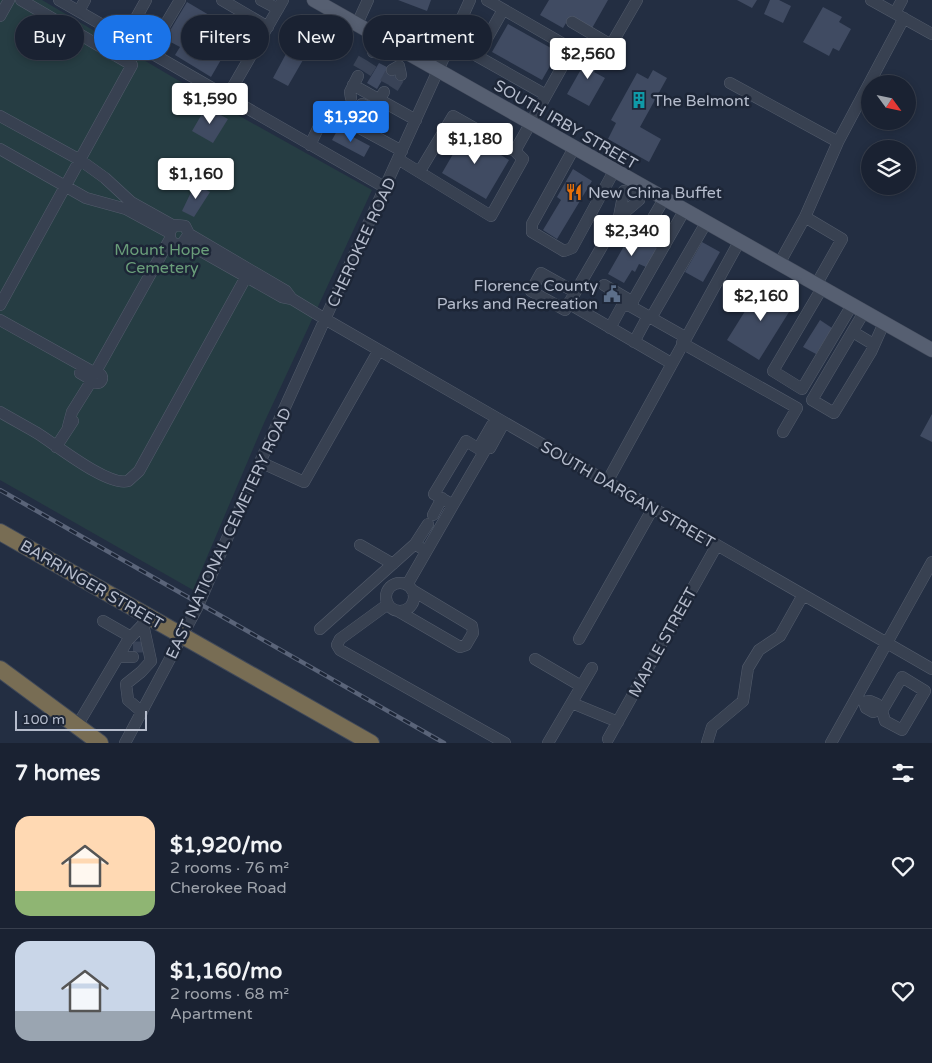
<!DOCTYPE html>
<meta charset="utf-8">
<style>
body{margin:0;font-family:"Varela Round",sans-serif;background:#232a3a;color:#f1f3f6;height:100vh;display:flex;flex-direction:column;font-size:19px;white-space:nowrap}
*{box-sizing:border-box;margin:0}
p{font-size:16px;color:#9fa4ac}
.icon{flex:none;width:28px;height:28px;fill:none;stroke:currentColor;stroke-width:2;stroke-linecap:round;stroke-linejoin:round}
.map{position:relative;height:743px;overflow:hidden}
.panel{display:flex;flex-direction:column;background:#1a2232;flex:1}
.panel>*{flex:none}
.hud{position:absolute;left:15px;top:15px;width:500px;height:45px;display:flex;gap:10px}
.needle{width:32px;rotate:123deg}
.controls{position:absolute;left:861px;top:75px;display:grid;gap:10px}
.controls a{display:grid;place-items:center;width:55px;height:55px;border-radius:50%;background:#1a2232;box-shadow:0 2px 8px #0003,0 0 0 1px #383f4d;font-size:25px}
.scale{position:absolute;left:15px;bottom:12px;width:132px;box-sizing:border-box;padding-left:5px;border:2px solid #b5bccc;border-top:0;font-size:14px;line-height:18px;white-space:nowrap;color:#b5bccc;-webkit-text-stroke:4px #1d2637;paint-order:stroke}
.price{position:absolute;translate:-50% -42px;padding:0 11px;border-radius:5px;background:#fff;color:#222;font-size:16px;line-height:32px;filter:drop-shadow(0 1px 2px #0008)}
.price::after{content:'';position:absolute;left:50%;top:30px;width:15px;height:11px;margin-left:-8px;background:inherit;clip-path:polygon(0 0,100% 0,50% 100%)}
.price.active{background:#1a73e8;color:#fff}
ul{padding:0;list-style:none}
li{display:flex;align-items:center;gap:15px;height:125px;padding:0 15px}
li+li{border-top:1px solid #383f4d}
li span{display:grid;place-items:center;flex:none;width:140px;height:100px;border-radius:15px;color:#555}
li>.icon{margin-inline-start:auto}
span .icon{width:60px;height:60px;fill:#fffc;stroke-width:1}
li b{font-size:21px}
h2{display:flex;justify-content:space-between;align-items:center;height:60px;padding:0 15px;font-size:21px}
.tag{padding:0 18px;border-radius:22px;background:#1a2232;box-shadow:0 2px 8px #0003,0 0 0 1px #383f4d;font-size:18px;line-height:45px}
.tag.active{background:#1a73e8;color:#fff}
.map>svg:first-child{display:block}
.green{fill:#263d43}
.building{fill:#404b62}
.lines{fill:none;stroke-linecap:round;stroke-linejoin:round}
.minor-tunnel{stroke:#394357;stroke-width:11;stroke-dasharray:11 5.5;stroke-linecap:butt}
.minor-casing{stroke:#535c6c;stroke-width:12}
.major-casing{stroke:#424a5b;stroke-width:15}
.highway-casing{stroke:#404959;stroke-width:18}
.minor{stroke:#384151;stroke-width:11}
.major{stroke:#565f71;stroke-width:14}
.highway{stroke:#786d54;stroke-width:16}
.rail-casing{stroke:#5a6479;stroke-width:4.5}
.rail{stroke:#1d2637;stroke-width:2.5;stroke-dasharray:8;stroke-linecap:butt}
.labels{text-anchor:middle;stroke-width:5;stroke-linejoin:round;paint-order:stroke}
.poi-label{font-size:16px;fill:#b5bccc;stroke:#1d2637;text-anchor:start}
.street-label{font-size:16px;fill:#b5bccc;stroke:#1d2637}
.park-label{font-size:16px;fill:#6a9e7a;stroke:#1d2637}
</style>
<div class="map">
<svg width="932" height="743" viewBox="0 0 932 743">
<rect width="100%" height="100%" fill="#232e42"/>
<path class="green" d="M0 0H42L220 105 372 190 264 423 193 590 0 480Z"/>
<path class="building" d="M398 0H431L427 11Z
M549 0H608L591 30 569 18 563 28 540 15Z
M737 0H757L752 8Z
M770 0H779L791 6 783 23 764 14Z
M187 2 243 35 227 61 222 58 211 77 175 55 180 47 165 39Z
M823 7 842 17 839 22 851 29 839 51 833 48 829 56 803 42Z
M508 24 558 52 542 80 492 52Z
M593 48 604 54 594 72 605 78 589 106 567 94Z
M287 52 303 60 288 86 273 78Z
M379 63 389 68 377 89 367 83Z
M653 70 667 78 640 127 661 139 649 162 608 139 616 123 611 120 637 73 648 79Z
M206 107 228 119 213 143 192 131Z
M462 128 472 134 470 138 487 148 490 143 498 148 496 152 509 160 486 199 442 173 460 142 455 139Z
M338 129 370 146 364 157 332 140Z
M573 169 592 181 557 239 543 230 561 200 557 197Z
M195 184 210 192 194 217 182 211Z
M632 232 657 247 646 267 639 264 635 272 632 270 624 283 608 274Z
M702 242 720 252 703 282 685 272Z
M762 284 794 304 759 360 727 340Z
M820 320 832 328 816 354 803 347Z
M932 414V442L920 436Z"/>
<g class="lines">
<path class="minor-tunnel" d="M358 68 366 54
M366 73 375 59
M385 83 392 70
M393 88 401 75
M133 647H143"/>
<g class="minor-casing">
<path id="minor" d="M59 0 386 188
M222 0 268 27
M261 0 278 9
M487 0 572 49 515 151
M871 0 932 34
M503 10 477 56 546 95
M79 11 85 0
M895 13 902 0
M0 16 9 0
M572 22 611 45 637 0
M357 24 368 0
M125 38 146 0
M149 52 180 0
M373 52 381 38
M392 70 399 66 401 75
M730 83 838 142
M353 85 416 120
M227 97 283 0
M351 98 350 92 358 76
M362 104 371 109 375 107 384 92
M0 116 80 160 105 178 131 202 174 226
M310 145 325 114 330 112 402 151
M574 148 532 224V232L564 251 572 248 614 171
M0 149 86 198 126 209 170 233
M398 159 491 216 523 159 515 151 453 116 420 171
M664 199 644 233 665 245
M684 211 630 306 685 337
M619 217 624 191 634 190
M805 217 842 239 816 285
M185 242 282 297 292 299 286 291 189 234 185 226 175 225 170 231V239L175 245 182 244 189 234
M779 264 805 217 838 142 904 18
M604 285 633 302
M822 288 773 371 802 389 852 305
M575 292 541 273 531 291 565 310 619 217 639 200 634 190
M292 299 325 319 932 669
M568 303 671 363
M0 305 132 65 21 0
M864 312 812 400 834 413 871 352 884 323
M651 318 706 223
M0 320 95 373 170 239
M610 328 622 306H630
M853 332 873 344
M634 342 648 316
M682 343 797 408 783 432
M92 378a5 5 0 1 1 10 0a5 5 0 1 1-10 0Z
M0 412C12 419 25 426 37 433 55 444 108 487 128 481L139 471 246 277
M498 424 501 428 490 448H485L481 444 492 425 498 424 500 420
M68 427 72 412 92 380 80 373
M56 447 73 421
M484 452 466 441 434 494 453 505 484 452 485 448
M260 462 304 482 379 350
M607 482 739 242
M433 515 442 498
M360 545 393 564
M421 548 415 544 428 524
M386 597a14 14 0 1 1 28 0a14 14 0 1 1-28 0Z
M407 585 453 505
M388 604 340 639 337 645 340 650 505 743
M398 611 460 647 466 645 473 633 472 626 412 590
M103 621 131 637
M143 624 151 661
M320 629 415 544
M579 639 653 508
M119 657H133
M535 659 581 686
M572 703 618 722
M879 710 873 712 866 708 864 702 870 701 877 704 879 710 882 711 902 677 925 691 902 730 885 721 882 711
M142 712 128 700 126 684 141 672 151 661
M77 726 128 640 150 617
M608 739 717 545
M125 743 197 608 261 460 470 0
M548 743 592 668
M707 743 712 727 743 701 748 668 759 650 780 636 803 595
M831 743 932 562"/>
</g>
<g class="major-casing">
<path id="major" d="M314 0 932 350"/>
</g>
<g class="highway-casing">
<path id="highway" d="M0 532 371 743
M0 669 100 743"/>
</g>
<use href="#minor" class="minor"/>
<use href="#major" class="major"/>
<use href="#highway" class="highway"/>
<g class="rail-casing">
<path id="rail" d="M0 490 444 743"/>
</g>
<use href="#rail" class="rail"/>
</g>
<defs>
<g id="building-bare" transform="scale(1.35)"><path d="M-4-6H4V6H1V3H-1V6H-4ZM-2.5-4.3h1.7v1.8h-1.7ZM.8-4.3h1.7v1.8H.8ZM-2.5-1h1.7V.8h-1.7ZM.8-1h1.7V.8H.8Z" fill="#0f9aa8" stroke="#1d2637" stroke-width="2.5" paint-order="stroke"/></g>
<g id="restaurant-bare" transform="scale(1.35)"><path d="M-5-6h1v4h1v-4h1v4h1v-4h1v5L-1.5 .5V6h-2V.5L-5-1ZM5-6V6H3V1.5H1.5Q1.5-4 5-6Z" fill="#e8710a" stroke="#1d2637" stroke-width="2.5" paint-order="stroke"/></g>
<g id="civic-bare" transform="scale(1.35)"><path d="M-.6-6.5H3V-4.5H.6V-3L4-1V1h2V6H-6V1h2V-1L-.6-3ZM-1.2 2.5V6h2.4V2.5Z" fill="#5c6f8a" stroke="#1d2637" stroke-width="2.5" paint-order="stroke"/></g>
</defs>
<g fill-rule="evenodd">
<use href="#building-bare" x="639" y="100"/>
<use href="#restaurant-bare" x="574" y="192"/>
<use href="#civic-bare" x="612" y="294"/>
</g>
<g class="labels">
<g class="poi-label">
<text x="653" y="106">The Belmont</text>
<text x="588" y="198">New China Buffet</text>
<text x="598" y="291" text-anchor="end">Florence County<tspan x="598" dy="18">Parks and Recreation</tspan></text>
</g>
<g class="street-label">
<text transform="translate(566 124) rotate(30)" y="6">SOUTH IRBY STREET</text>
<text transform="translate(361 242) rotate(-65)" y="6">CHEROKEE ROAD</text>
<text transform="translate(628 494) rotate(30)" y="6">SOUTH DARGAN STREET</text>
<text transform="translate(228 533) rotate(-65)" y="6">EAST NATIONAL CEMETERY ROAD</text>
<text transform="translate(92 584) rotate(30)" y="6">BARRINGER STREET</text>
<text transform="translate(662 642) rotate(-61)" y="6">MAPLE STREET</text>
</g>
<g class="park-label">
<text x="162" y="255">Mount Hope<tspan x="162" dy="18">Cemetery</tspan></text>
</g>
</g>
</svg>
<div class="controls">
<a><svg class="needle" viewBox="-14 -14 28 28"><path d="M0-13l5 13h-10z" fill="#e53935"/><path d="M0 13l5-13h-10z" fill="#9fa4ac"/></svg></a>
<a><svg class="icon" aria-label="layers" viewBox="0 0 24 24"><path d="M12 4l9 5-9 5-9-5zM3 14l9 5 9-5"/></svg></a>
</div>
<div class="scale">100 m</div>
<b class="price" style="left:588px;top:80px">$2,560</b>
<b class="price" style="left:210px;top:125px">$1,590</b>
<b class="price active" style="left:351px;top:143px">$1,920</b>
<b class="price" style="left:475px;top:165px">$1,180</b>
<b class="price" style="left:196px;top:200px">$1,160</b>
<b class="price" style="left:632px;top:257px">$2,340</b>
<b class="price" style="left:761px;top:322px">$2,160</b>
<div class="hud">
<a class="tag">Buy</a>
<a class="tag active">Rent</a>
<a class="tag">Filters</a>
<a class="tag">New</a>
<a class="tag">Apartment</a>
</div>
</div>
<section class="panel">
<h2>7 homes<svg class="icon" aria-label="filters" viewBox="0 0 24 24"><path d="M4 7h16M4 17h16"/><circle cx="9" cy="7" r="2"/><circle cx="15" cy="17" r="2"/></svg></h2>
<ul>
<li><span style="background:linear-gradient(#ffd9b3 75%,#8fb573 0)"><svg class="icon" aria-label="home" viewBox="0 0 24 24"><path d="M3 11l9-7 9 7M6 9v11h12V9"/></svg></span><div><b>$1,920/mo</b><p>2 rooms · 76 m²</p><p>Cherokee Road</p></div><svg class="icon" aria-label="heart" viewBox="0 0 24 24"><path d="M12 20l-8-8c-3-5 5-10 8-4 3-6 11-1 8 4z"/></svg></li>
<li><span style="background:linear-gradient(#c9d6e8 70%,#9aa5b1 0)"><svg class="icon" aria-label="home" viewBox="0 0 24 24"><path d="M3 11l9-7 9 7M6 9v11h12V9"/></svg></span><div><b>$1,160/mo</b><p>2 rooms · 68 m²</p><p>Apartment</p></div><svg class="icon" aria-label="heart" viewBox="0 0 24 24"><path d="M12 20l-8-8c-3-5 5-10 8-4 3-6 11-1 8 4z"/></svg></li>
</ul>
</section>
